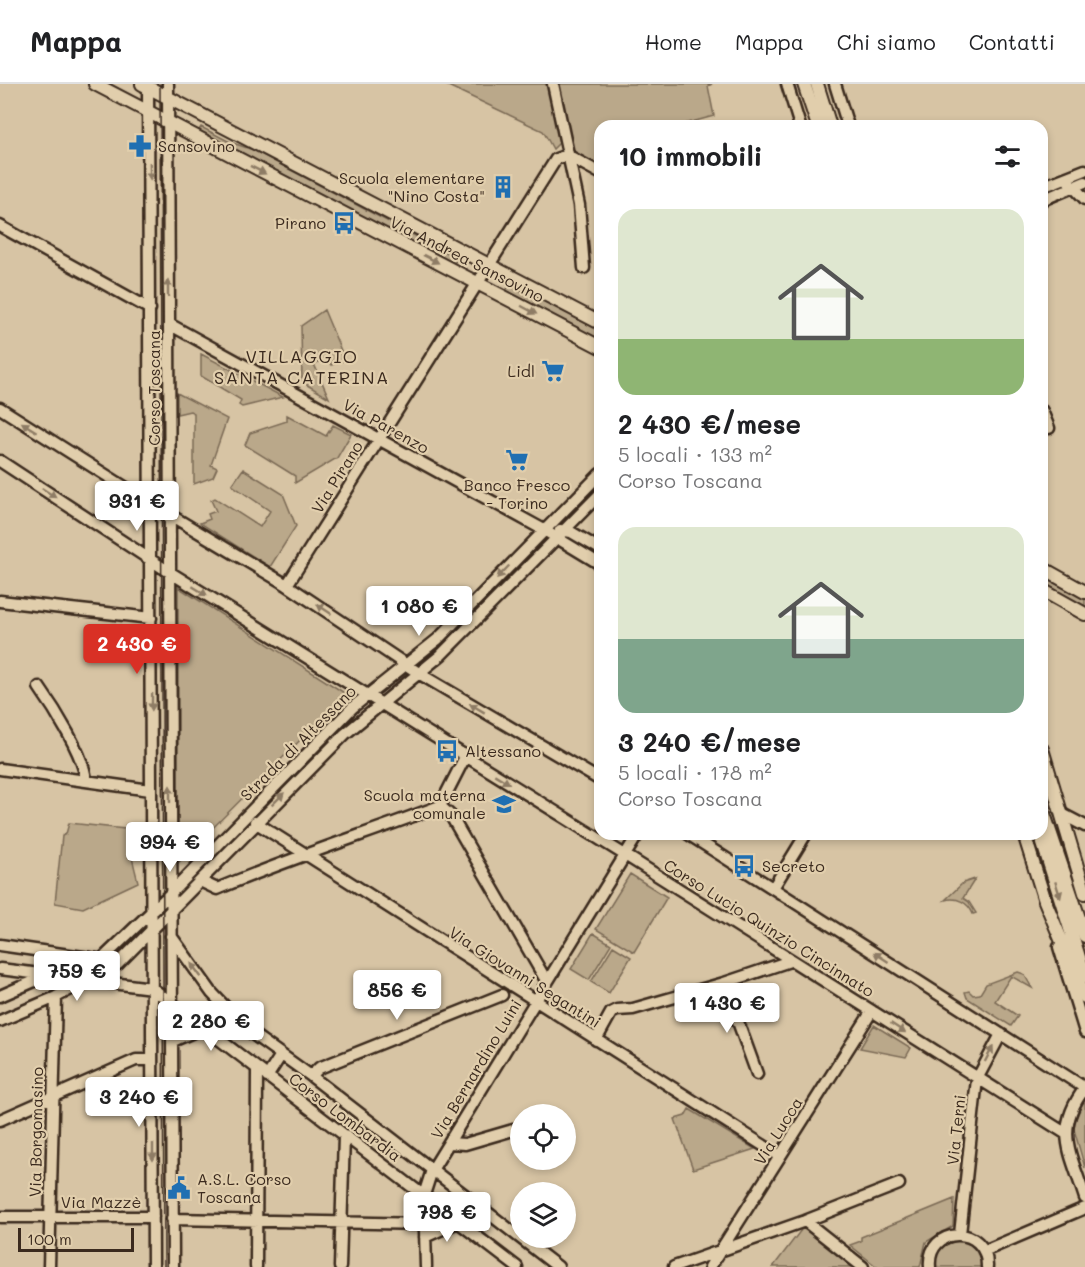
<!DOCTYPE html>
<html lang="it">
<meta charset="utf-8">
<style>
body{margin:0;font-family:Mali,sans-serif;background:#f6f6f6;color:#202124;height:100vh;display:flex;flex-direction:column;font-size:22px;white-space:nowrap}
*{box-sizing:border-box;margin:0}
p{font-size:20px;color:#757577}
.icon{flex:none;width:33px;height:33px;fill:none;stroke:currentColor;stroke-width:2;stroke-linecap:round;stroke-linejoin:round}
.map{position:relative;flex:1;overflow:hidden}
.side{position:absolute;left:594px;top:36px;width:454px;height:720px;display:flex;flex-direction:column;background:#fff;border-radius:18px;box-shadow:0 3px 9px #0003}
.side>*{flex:none}
.tools{position:absolute;left:510px;top:1020px;display:grid;gap:12px}
.tools a{display:grid;place-items:center;width:66px;height:66px;border-radius:50%;background:#fff;box-shadow:0 3px 9px #0003;font-size:30px}
.scale{position:absolute;left:18px;bottom:15px;width:116px;box-sizing:border-box;padding-left:6px;border:3px solid #3b2a1e;border-top:0;font-size:16px;line-height:21px;white-space:nowrap;color:#3b2a1e;-webkit-text-stroke:4px #e1ceac;paint-order:stroke}
.price{position:absolute;translate:-50% -51px;padding:0 14px;border-radius:6px;background:#fff;color:#222;font-size:20px;line-height:39px;filter:drop-shadow(0 2px 3px #0008)}
.price::after{content:'';position:absolute;left:50%;top:36px;width:18px;height:14px;margin-left:-9px;background:inherit;clip-path:polygon(0 0,100% 0,50% 100%)}
.price.active{background:#d93025;color:#fff}
ul{padding:0;list-style:none}
li{display:grid;align-content:center;gap:12px;height:318px;padding:0 24px}
li span{display:grid;place-items:center;height:186px;border-radius:18px;color:#555}
li>.icon{margin-inline-start:auto}
span .icon{width:108px;height:108px;fill:#fffc;stroke-width:1}
li b{font-size:26px}
h2{display:flex;justify-content:space-between;align-items:center;height:72px;padding:0 24px;font-size:26px}
header{display:flex;align-items:center;gap:36px;box-sizing:border-box;height:84px;padding:0 30px;background:#fff;border-bottom:2px solid #e0e0e0}
header strong{font-size:28px}
nav{display:flex;gap:33px;margin-inline-start:auto;font-size:21px}
.map>svg:first-child{display:block}
.green{fill:#baa88a;stroke:#7a6954;stroke-width:1.5}
.lines{fill:none;stroke-linecap:round;stroke-linejoin:round}
.minor-casing{stroke:#3b2a1e;stroke-width:15}
.major-casing{stroke:#3b2a1e;stroke-width:16}
.minor{stroke:#e1ceac;stroke-width:10}
.major{stroke:#e1ceac;stroke-width:12}
.tram{stroke:#3b2a1e;stroke-width:1.5}
.oneway{fill:#8e7c65}
.labels{text-anchor:middle;stroke-width:4.5;stroke-linejoin:round;paint-order:stroke}
.poi-label{font-size:16px;fill:#3b2a1e;stroke:#e1ceac;text-anchor:start}
.street-label{font-size:16px;fill:#3b2a1e;stroke:#e1ceac}
.neighbourhood-label{font-size:18px;letter-spacing:1.5px;fill:#3b2a1e;stroke:#e1ceac}
</style>
<header>
<strong>Mappa</strong>
<nav><a>Home</a><a>Mappa</a><a>Chi siamo</a><a>Contatti</a></nav>
</header>
<div class="map">
<svg width="1085" height="1183" viewBox="0 0 1085 1183">
<rect width="100%" height="100%" fill="#d7c4a4"/>
<filter id="ink" filterUnits="userSpaceOnUse"><feTurbulence type="fractalNoise" baseFrequency=".0167" numOctaves="2"/><feDisplacementMap in="SourceGraphic" scale="12" xChannelSelector="R" yChannelSelector="G"/><feConvolveMatrix kernelMatrix="1 2 1 2 8 2 1 2 1" color-interpolation-filters="sRGB"/></filter>
<g filter="url(#ink)">
<path class="green" d="M444 0H551L562 56 553 65 543 47Z
M557 0H712L708 2 714 32 677 42H600V86L570 71Z
M201 43 230 58 253 66 457 174 454 180 198 48Z
M510 200 600 246V256L506 207Z
M324 226 345 276 331 281 327 274 314 280 329 314 302 298 301 242Z
M201 270 283 313 242 323 239 321 241 316 201 292Z
M177 309 227 335 211 381 217 384 213 393 194 400V329L190 327 177 330Z
M287 331 326 352 333 341 351 350 337 374 295 399V392L245 361 250 349 287 337Z
M243 385 283 410 296 442 270 483 200 439 210 435 208 430 216 427 211 416 215 414 260 443 270 427 232 401Z
M1042 491 1085 513V524L1043 500Z
M178 503 346 610 178 779Z
M69 739 125 745 138 798 83 824 55 819 62 752 66 750Z
M630 790 667 813 634 868 596 845Z
M975 795 963 814 969 818 976 829 973 830C968 818 957 813 945 816L963 799Z
M593 849 611 860 589 896 571 885Z
M613 862 631 873 609 909 591 898Z
M1018 888 1024 890 1032 904 1011 892 995 917 1018 932 1011 942 967 914 965 908 969 907 973 911 980 910 986 900Z
M874 941 911 964 906 973 860 964Z
M1085 1013V1084L1073 1042Z
M689 1025 755 1065 693 1085 675 1035 685 1032Z
M954 1115 953 1142 926 1158 920 1183H877L850 1161 861 1157V1153Z
M804 1142 855 1183H773Z
M955 1156C971 1157 982 1167 981 1183H933L936 1166Z"/>
<g class="lines">
<g class="minor-casing">
<path id="minor" d="M148 0 153 1183
M168 0 173 1183
M553 0 579 121 584 184
M787 0 800 42
M835 0 848 42
M1069 98 1085 115
M1042 103 1085 86
M1042 116 1085 98
M0 142 150 225
M169 240 544 446 600 480
M0 324 150 419 287 501 420 590 600 696
M1042 327 1049 344
M0 377 163 484 625 771 1065 1049
M560 446 571 448 600 465
M287 501 556 75 567 71 600 89
M0 517 151 534
M39 603C54 624 85 673 86 697
M0 685 150 706
M440 722 465 673
M1062 730 1085 742
M255 738 780 1072
M688 750 1085 1004
M200 797 217 805C291 774 366 750 440 722L451 732 547 898
M773 804 806 750
M171 852 212 909 247 946 311 992 558 1183
M0 861 97 875
M1059 863 1085 948
M0 885 152 904 517 1183
M724 899 757 990
M0 912 46 892 101 876 170 810 353 623 438 555 600 390
M0 937 56 913 118 880 345 650 441 571 600 410
M596 956 611 929 617 926 633 925 724 899 790 877
M173 957 232 931
M311 992 319 984 502 911
M267 993 281 971
M1085 1004C1053 1046 1071 1069 1085 1114
M0 1036 136 976H152
M449 1059 465 1060 520 1044
M0 1133H153
M172 1135 425 1140
M805 1137 863 1183
M960 1150 977 995 1001 950
M425 1153 458 1138
M984 1167 1085 1124
M49 1183 56 913
M256 1183 257 986
M340 1183 344 1052
M426 1183 424 1111 432 1086 638 750
M674 1183 805 1137 899 1100
M710 1183 872 927
M930 1183C926 1142 988 1139 987 1183"/>
</g>
<g class="major-casing">
<path id="major" d="M95 0 600 263
M142 0 600 239
M804 0 818 42
M817 0 830 42
M1042 484 1085 508
M1042 506 1085 530
M1042 665 1085 809
M1042 724 1085 852
M1024 750 1045 817 1085 913
M1040 750 1085 892"/>
</g>
<use href="#minor" class="minor"/>
<use href="#major" class="major"/>
<path class="tram" d="M160 0 164 1183"/>
</g>
<defs><path id="oneway-solid" d="M-6-.8H1V-3.2L6.5 0L1 3.2V.8H-6Z" transform="scale(1.5)"/></defs>
<g class="oneway">
<use href="#oneway-solid" transform="translate(258 86) rotate(27)"/>
<use href="#oneway-solid" transform="translate(150 87) rotate(89)"/>
<use href="#oneway-solid" transform="translate(431 175) rotate(27)"/>
<use href="#oneway-solid" transform="translate(168 204) rotate(-90)"/>
<use href="#oneway-solid" transform="translate(529 226) rotate(28)"/>
<use href="#oneway-solid" transform="translate(29 343) rotate(-148)"/>
<use href="#oneway-solid" transform="translate(49 409) rotate(33)"/>
<use href="#oneway-solid" transform="translate(503 488) rotate(134)"/>
<use href="#oneway-solid" transform="translate(200 507) rotate(32)"/>
<use href="#oneway-solid" transform="translate(324 525) rotate(-146)"/>
<use href="#oneway-solid" transform="translate(152 618) rotate(91)"/>
<use href="#oneway-solid" transform="translate(477 624) rotate(-149)"/>
<use href="#oneway-solid" transform="translate(502 695) rotate(31)"/>
<use href="#oneway-solid" transform="translate(170 710) rotate(-90)"/>
<use href="#oneway-solid" transform="translate(278 715) rotate(-45)"/>
<use href="#oneway-solid" transform="translate(1058 806) rotate(72)"/>
<use href="#oneway-solid" transform="translate(881 873) rotate(-147)"/>
<use href="#oneway-solid" transform="translate(196 886) rotate(-126)"/>
<use href="#oneway-solid" transform="translate(898 944) rotate(33)"/>
<use href="#oneway-solid" transform="translate(989 970) rotate(-62)"/>
<use href="#oneway-solid" transform="translate(153 1068) rotate(90)"/>
</g>
</g>
<defs>
<g id="pharmacy-bare" transform="scale(1.8)"><path d="M-2-6h4v4h4v4h-4v4h-4v-4h-4v-4h4Z" fill="#1f6fb2" stroke="#e1ceac" stroke-width="2.5" paint-order="stroke"/></g>
<g id="building-bare" transform="scale(1.8)"><path d="M-4-6H4V6H1V3H-1V6H-4ZM-2.5-4.3h1.7v1.8h-1.7ZM.8-4.3h1.7v1.8H.8ZM-2.5-1h1.7V.8h-1.7ZM.8-1h1.7V.8H.8Z" fill="#1f6fb2" stroke="#e1ceac" stroke-width="2.5" paint-order="stroke"/></g>
<g id="bus-bare" transform="scale(1.8)"><path d="M-5-6H5V4H4V6H2V4H-2V6H-4V4H-5ZM-3.5-4V0h7V-4ZM-3.5 1.2v1.5H-2V1.2ZM2 1.2v1.5H3.5V1.2Z" fill="#1f6fb2" stroke="#e1ceac" stroke-width="2.5" paint-order="stroke"/></g>
<g id="supermarket-bare" transform="scale(1.8)"><path d="M-6-5.5h2.5l.6 2H6L4.5 2H-2.5L-4.4-4H-6ZM-1.5 3.2a1.3 1.3 0 1 0 .1 0ZM3 3.2a1.3 1.3 0 1 0 .1 0Z" fill="#1f6fb2" stroke="#e1ceac" stroke-width="2.5" paint-order="stroke"/></g>
<g id="school-bare" transform="scale(1.8)"><path d="M0-5L7-2L0 1L-7-2ZM-4 1L0 2.5L4 1V4Q0 6-4 4Z" fill="#1f6fb2" stroke="#e1ceac" stroke-width="2.5" paint-order="stroke"/></g>
<g id="civic-bare" transform="scale(1.8)"><path d="M-.6-6.5H3V-4.5H.6V-3L4-1V1h2V6H-6V1h2V-1L-.6-3ZM-1.2 2.5V6h2.4V2.5Z" fill="#1f6fb2" stroke="#e1ceac" stroke-width="2.5" paint-order="stroke"/></g>
</defs>
<g fill-rule="evenodd">
<use href="#pharmacy-bare" x="140" y="62"/>
<use href="#building-bare" x="503" y="103"/>
<use href="#bus-bare" x="344" y="139"/>
<use href="#supermarket-bare" x="553" y="287"/>
<use href="#supermarket-bare" x="517" y="376"/>
<use href="#bus-bare" x="447" y="667"/>
<use href="#school-bare" x="504" y="720"/>
<use href="#bus-bare" x="744" y="782"/>
<use href="#civic-bare" x="179" y="1104"/>
</g>
<g class="labels">
<g class="poi-label">
<text x="158" y="68">Sansovino</text>
<text x="485" y="100" text-anchor="end">Scuola elementare<tspan x="485" dy="18">"Nino Costa"</tspan></text>
<text x="326" y="145" text-anchor="end">Pirano</text>
<text x="535" y="293" text-anchor="end">Lidl</text>
<text x="517" y="407" text-anchor="middle">Banco Fresco<tspan x="517" dy="18">- Torino</tspan></text>
<text x="465" y="673">Altessano</text>
<text x="486" y="717" text-anchor="end">Scuola materna<tspan x="486" dy="18">comunale</tspan></text>
<text x="762" y="788">Secreto</text>
<text x="197" y="1101">A.S.L. Corso<tspan x="197" dy="18">Toscana</tspan></text>
</g>
<g class="street-label">
<text transform="translate(467 175) rotate(27)" y="6">Via Andrea Sansovino</text>
<text transform="translate(154 304) rotate(-90)" y="6">Corso Toscana</text>
<text transform="translate(386 342) rotate(29)" y="6">Via Parenzo</text>
<text transform="translate(337 393) rotate(-58)" y="6">Via Pirano</text>
<text transform="translate(298 659) rotate(-45)" y="6">Strada di Altessano</text>
<text transform="translate(769 844) rotate(32)" y="6">Corso Lucio Quinzio Cincinnato</text>
<text transform="translate(525 893) rotate(32)" y="6">Via Giovanni Segantini</text>
<text transform="translate(476 985) rotate(-59)" y="6">Via Bernardino Luini</text>
<text transform="translate(345 1033) rotate(37)" y="6">Corso Lombardia</text>
<text transform="translate(956 1046) rotate(-84)" y="6">Via Terni</text>
<text transform="translate(778 1047) rotate(-58)" y="6">Via Lucca</text>
<text transform="translate(36 1048) rotate(-89)" y="6">Via Borgomasino</text>
<text x="101" y="1124">Via Mazzè</text>
</g>
<g class="neighbourhood-label">
<text x="302" y="279">VILLAGGIO<tspan x="302" dy="21">SANTA CATERINA</tspan></text>
</g>
</g>
</svg>
<div class="tools">
<a><svg class="icon" aria-label="locate" viewBox="0 0 24 24"><circle cx="12" cy="12" r="6"/><path d="M12 2v4M12 18v4M2 12h4M18 12h4"/></svg></a>
<a><svg class="icon" aria-label="layers" viewBox="0 0 24 24"><path d="M12 4l9 5-9 5-9-5zM3 14l9 5 9-5"/></svg></a>
</div>
<div class="scale">100 m</div>
<b class="price" style="left:137px;top:448px">931 €</b>
<b class="price" style="left:419px;top:553px">1 080 €</b>
<b class="price active" style="left:137px;top:591px">2 430 €</b>
<b class="price" style="left:170px;top:789px">994 €</b>
<b class="price" style="left:77px;top:918px">759 €</b>
<b class="price" style="left:397px;top:937px">856 €</b>
<b class="price" style="left:727px;top:950px">1 430 €</b>
<b class="price" style="left:211px;top:968px">2 280 €</b>
<b class="price" style="left:139px;top:1044px">3 240 €</b>
<b class="price" style="left:447px;top:1159px">798 €</b>
<section class="side">
<h2>10 immobili<svg class="icon" aria-label="filters" viewBox="0 0 24 24"><path d="M4 7h16M4 17h16"/><circle cx="9" cy="7" r="2"/><circle cx="15" cy="17" r="2"/></svg></h2>
<ul>
<li><span style="background:linear-gradient(#dfe7d0 70%,#8fb573 0)"><svg class="icon" aria-label="home" viewBox="0 0 24 24"><path d="M3 11l9-7 9 7M6 9v11h12V9"/></svg></span><div><b>2 430 €/mese</b><p>5 locali · 133 m²</p><p>Corso Toscana</p></div></li>
<li><span style="background:linear-gradient(#dfe7d0 60%,#7fa58c 0)"><svg class="icon" aria-label="home" viewBox="0 0 24 24"><path d="M3 11l9-7 9 7M6 9v11h12V9"/></svg></span><div><b>3 240 €/mese</b><p>5 locali · 178 m²</p><p>Corso Toscana</p></div></li>
</ul>
</section>
</div>
